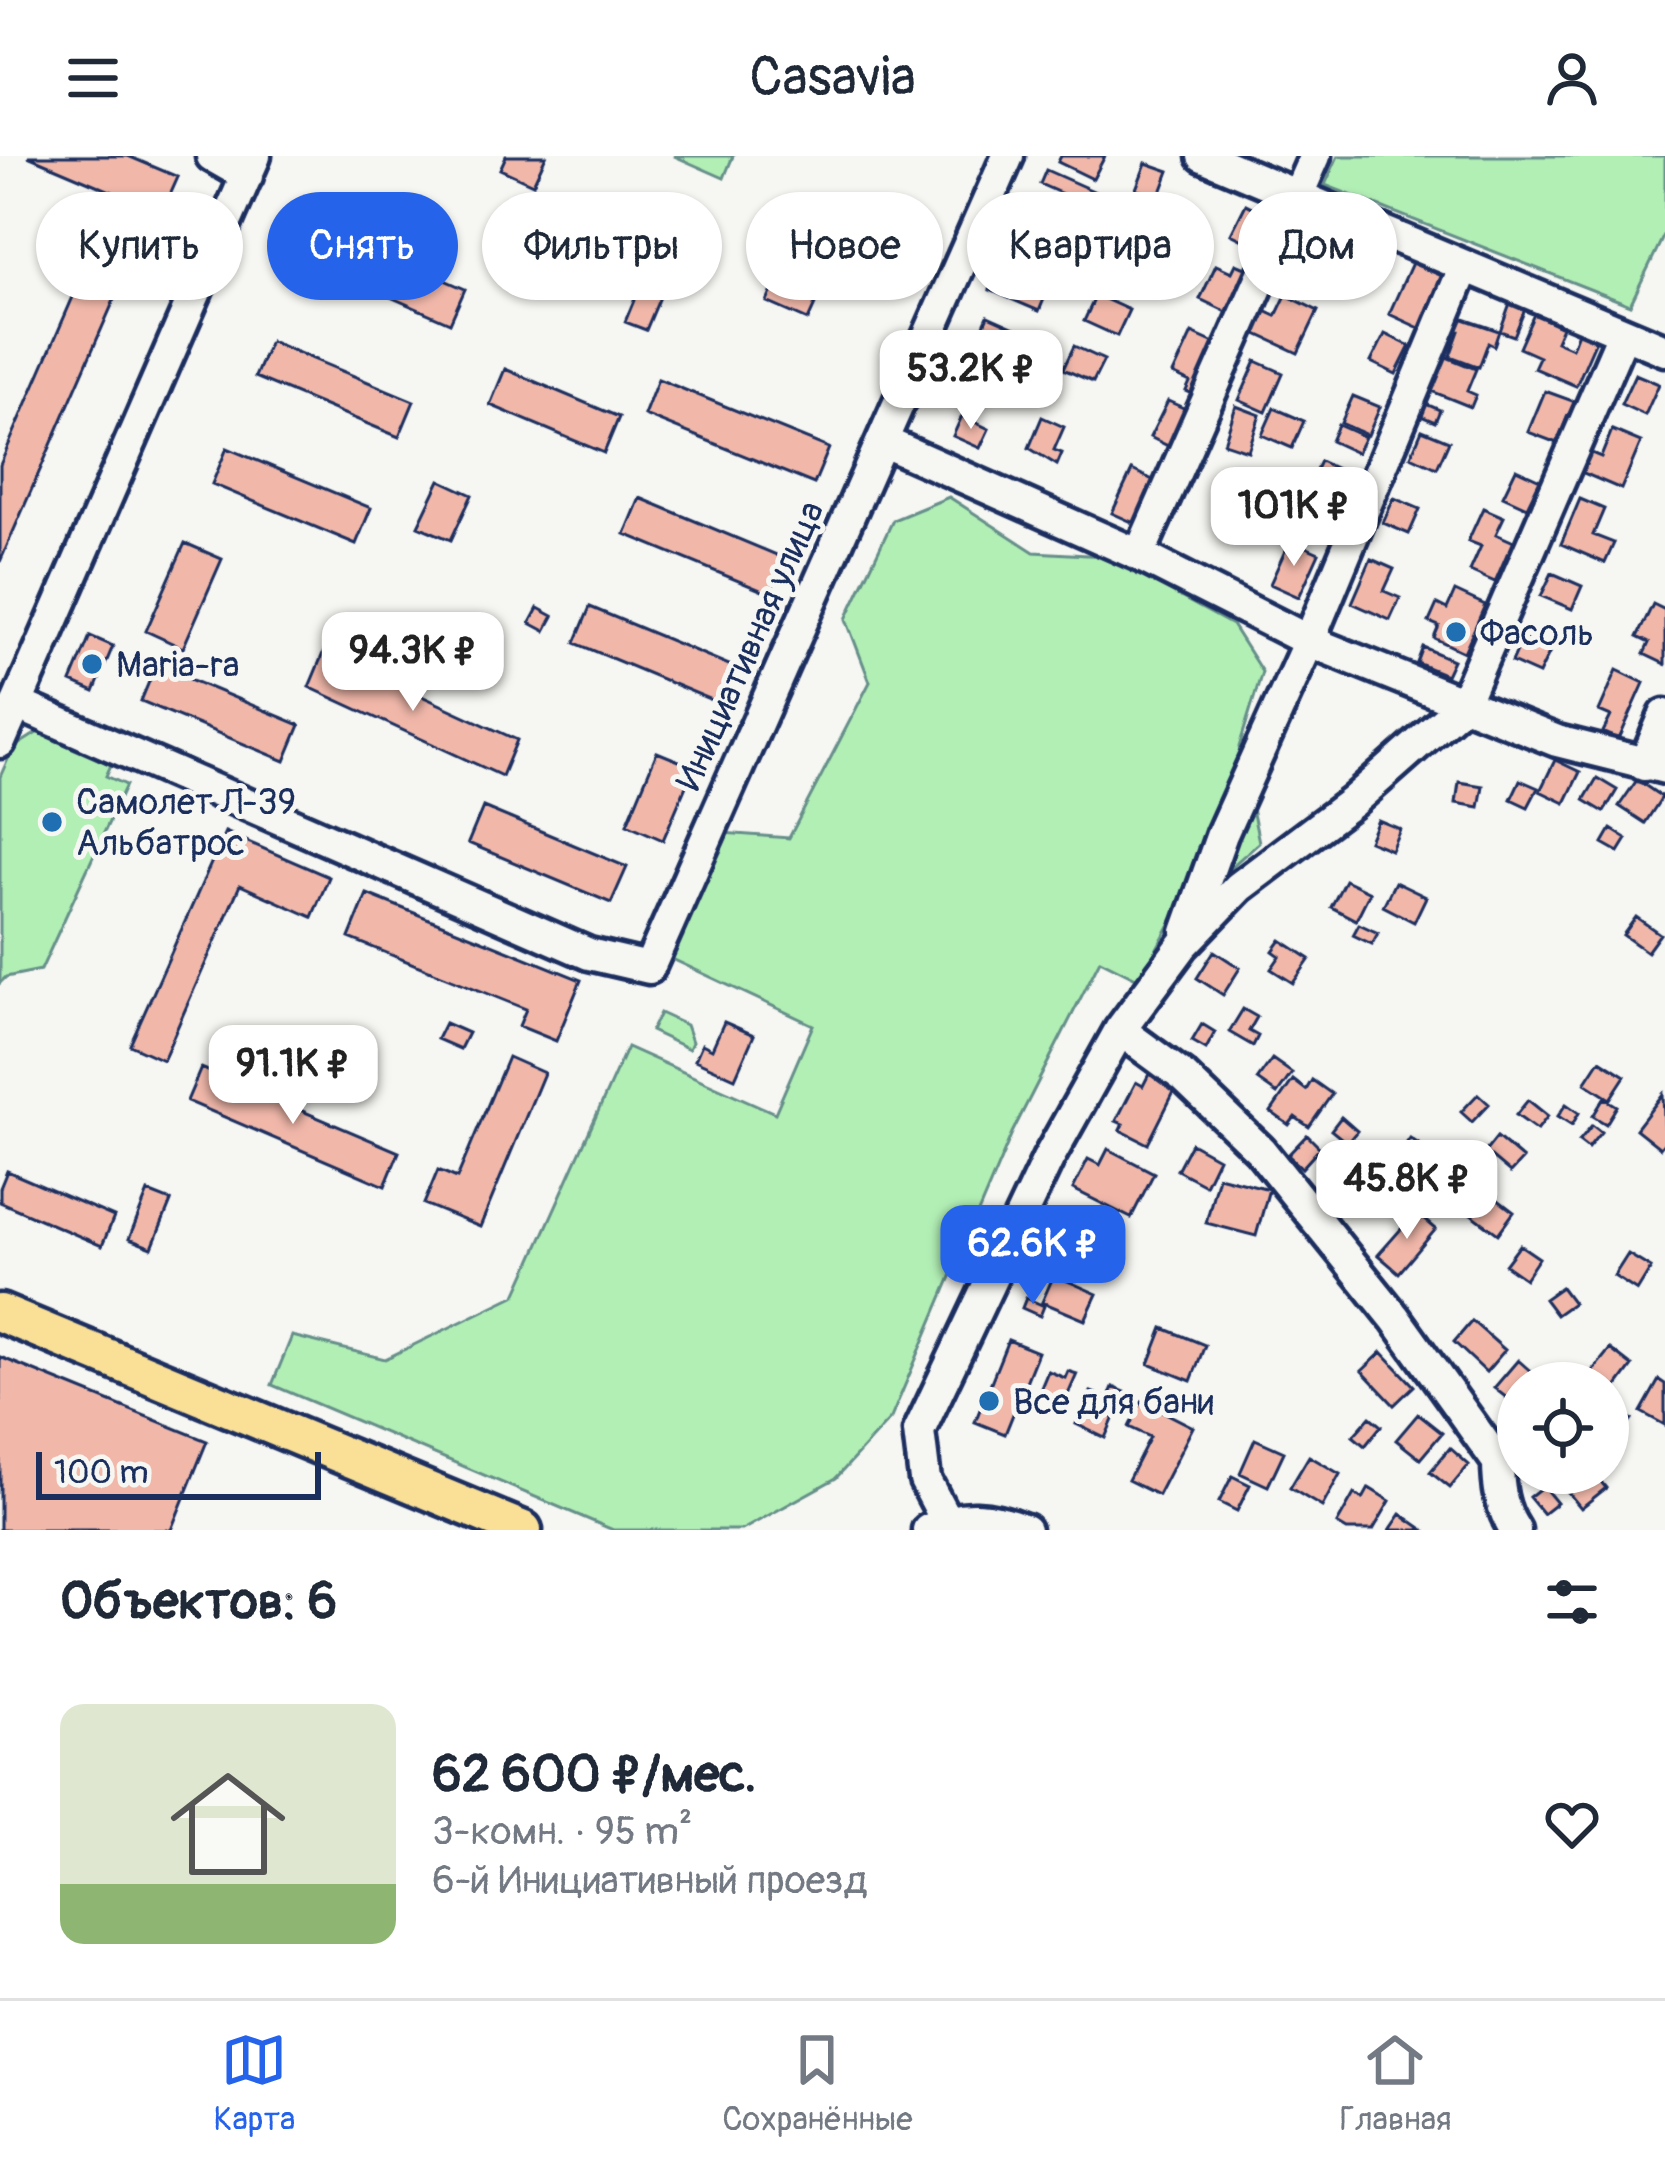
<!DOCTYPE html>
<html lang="ru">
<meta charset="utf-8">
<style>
body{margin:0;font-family:Pangolin,sans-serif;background:#f2f2f3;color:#1f2937;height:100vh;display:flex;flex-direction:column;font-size:45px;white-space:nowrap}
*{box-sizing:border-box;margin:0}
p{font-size:39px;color:#747a83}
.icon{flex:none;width:66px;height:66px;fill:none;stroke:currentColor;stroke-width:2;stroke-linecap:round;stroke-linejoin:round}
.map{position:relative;height:1374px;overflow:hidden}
.details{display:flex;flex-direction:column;background:#fff;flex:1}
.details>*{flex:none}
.guide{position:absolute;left:36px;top:36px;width:1593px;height:108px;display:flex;gap:24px}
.tools{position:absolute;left:1497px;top:1206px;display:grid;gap:24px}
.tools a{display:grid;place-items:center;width:132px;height:132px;border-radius:50%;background:#fff;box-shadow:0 3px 9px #0004;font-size:60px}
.scale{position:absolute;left:36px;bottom:30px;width:285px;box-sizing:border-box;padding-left:12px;border:6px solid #1b2f5e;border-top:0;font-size:33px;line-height:42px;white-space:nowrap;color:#1b2f5e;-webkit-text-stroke:9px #f6f6f2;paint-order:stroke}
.price{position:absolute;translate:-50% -102px;padding:0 27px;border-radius:24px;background:#fff;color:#222;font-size:39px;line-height:78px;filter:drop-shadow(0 3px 6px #0008)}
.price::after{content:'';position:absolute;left:50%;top:72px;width:36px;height:27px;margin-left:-18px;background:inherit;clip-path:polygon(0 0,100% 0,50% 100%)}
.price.current{background:#2563eb;color:#fff}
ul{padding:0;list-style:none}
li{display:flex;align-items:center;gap:36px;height:300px;padding:0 60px}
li+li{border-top:3px solid #e0e1e3}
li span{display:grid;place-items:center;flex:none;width:336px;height:240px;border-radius:24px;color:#555}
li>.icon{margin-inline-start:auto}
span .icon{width:144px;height:144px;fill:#fffc;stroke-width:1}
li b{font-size:51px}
h2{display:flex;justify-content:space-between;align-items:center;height:144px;padding:0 60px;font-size:51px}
.tag{padding:0 42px;border-radius:54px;background:#fff;box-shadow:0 3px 9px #0004;font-size:42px;line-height:108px}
.tag.current{background:#2563eb;color:#fff}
header{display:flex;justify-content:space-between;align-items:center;height:156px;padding:0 60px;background:#fff;font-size:54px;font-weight:600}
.tabs{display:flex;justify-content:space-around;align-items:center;height:168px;border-top:3px solid #e0e1e3;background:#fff;font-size:33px;color:#747a83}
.tabs a{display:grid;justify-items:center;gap:6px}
.tabs .current{color:#2563eb}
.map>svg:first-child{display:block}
.green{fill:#b2efb5;stroke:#668f8a;stroke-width:3}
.building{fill:#f1b8aa;stroke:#1b2f5e;stroke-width:3}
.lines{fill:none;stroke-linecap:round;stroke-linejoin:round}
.minor-casing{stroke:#1b2f5e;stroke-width:39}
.major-casing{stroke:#1b2f5e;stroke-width:45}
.minor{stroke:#f6f6f2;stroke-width:30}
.major{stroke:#fadf96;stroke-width:36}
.poi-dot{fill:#1f6fb2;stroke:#f6f6f2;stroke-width:4.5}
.labels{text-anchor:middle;stroke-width:10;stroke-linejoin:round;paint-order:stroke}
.poi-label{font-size:36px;fill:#1b2f5e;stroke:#f6f6f2;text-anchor:start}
.street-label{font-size:36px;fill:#1b2f5e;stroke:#f6f6f2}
</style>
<header><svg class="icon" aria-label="menu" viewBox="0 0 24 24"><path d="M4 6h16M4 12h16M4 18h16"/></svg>Casavia<svg class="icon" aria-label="person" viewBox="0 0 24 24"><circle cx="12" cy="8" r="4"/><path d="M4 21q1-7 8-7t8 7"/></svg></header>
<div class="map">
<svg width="1665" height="1374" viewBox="0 0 1665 1374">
<rect width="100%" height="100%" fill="#f6f6f2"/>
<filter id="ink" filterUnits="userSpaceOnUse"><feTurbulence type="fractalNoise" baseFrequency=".00833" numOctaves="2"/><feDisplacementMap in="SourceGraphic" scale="24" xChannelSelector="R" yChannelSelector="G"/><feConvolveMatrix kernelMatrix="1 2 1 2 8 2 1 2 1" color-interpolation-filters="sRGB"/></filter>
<g filter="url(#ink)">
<path class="green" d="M674 0H733L724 22Z
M1338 0H1665V77L1630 149 1325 29Z
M949 341 1034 396 1105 400 1232 469 1262 516 1239 591 1259 686 1222 719 1200 712 1140 824 1100 804 1012 977 891 1262 836 1322 742 1374H613L272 1229 292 1180 385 1203 516 1139 627 891 775 957 813 869 668 801 722 677 789 682 870 526 846 463 893 364Z
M40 575 111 609 106 620 126 629 41 814 6 821 0 827V621L13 592Z
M660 857 686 869 692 886 689 893 651 875Z"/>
<path class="building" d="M28 0H128L178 21 162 57Z
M506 0H546L533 28 500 13Z
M1061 0H1105L1093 23 1058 6Z
M1146 7 1169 15 1157 47 1149 44 1151 39 1136 33Z
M1046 14 1100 38 1094 52 1040 28Z
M312 44 375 71 367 90 321 70 311 92 295 84Z
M812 45 853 64 808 164 767 146Z
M1246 48 1274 62 1259 92 1231 78Z
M1031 60 1067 77 1055 104 1018 87Z
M321 70 465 133 450 167 306 104Z
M1121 78 1145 89 1133 115 1109 104Z
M99 81 135 96 0 406V309Z
M1311 83 1337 94 1326 120 1300 109Z
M1416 98 1451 113 1424 174 1389 158Z
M649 108 670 117 646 174 625 166Z
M1141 108 1163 118 1154 137 1133 127Z
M1236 108 1255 116 1245 138 1237 135 1227 156 1200 143 1216 109 1232 116Z
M1000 110 1049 131 1039 155 990 134Z
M1096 139 1129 154 1117 180 1084 165Z
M1286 139 1318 155 1298 197 1255 177 1265 155 1276 160Z
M1510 147 1525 153 1514 180 1500 175Z
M1534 158 1562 171 1556 185 1572 192 1578 176 1596 184 1576 230 1534 212 1539 201 1519 192Z
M988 160 1017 173 1004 200 976 187Z
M1455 160 1499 175 1494 190 1488 187 1479 211 1450 200 1459 175 1451 172Z
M1192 177 1216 188 1203 216 1212 221 1202 242 1186 235 1190 226 1173 218Z
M1385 178 1410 190 1396 218 1371 206Z
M270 185 414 245 399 281 255 221Z
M964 190 1022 216 1016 230 958 204Z
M1074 190 1104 204 1093 226 1063 213Z
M1444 200 1476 213 1467 235 1476 239 1471 251 1431 235Z
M1256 205 1283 217 1266 256 1239 244Z
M505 213 619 261 604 297 490 249Z
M1635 218 1659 228 1645 259 1621 248Z
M658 223 829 292 814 328 644 259Z
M1545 235 1581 248 1575 262 1568 259 1557 287 1528 276Z
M1353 240 1380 251 1368 279 1341 267Z
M1412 242 1440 254 1435 266 1407 254Z
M1168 245 1190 255 1172 292 1150 281Z
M1236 250 1260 259 1248 295 1224 287Z
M1274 252 1304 265 1292 292 1262 279Z
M962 260 989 273 980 292 953 280Z
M1042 261 1064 271 1054 294 1062 297 1057 309 1029 292Z
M1338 269 1365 281 1357 297 1331 285Z
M1422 274 1449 285 1437 312 1411 300Z
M1612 274 1641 286 1621 333 1581 316 1589 296 1601 301Z
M227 292 371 352 356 388 212 328Z
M1320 305 1345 317 1333 342 1308 330Z
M1516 313 1540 324 1527 351 1503 340Z
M1132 314 1161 328 1141 370 1112 357Z
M440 324 472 339 451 384 418 370Z
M640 342 784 402 770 438 625 378Z
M1394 342 1420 353 1409 378 1383 367Z
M1580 343 1604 353 1593 379 1614 387 1605 407 1561 388Z
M1483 352 1504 361 1496 378 1523 390 1518 403 1507 398 1495 426 1470 415 1481 390 1468 385Z
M1290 384 1319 397 1299 441 1270 428Z
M185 387 222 403 183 492 146 475Z
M1371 403 1394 413 1384 435 1400 442 1390 464 1352 447Z
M1552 417 1582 430 1572 453 1541 440Z
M1455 435 1485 449 1464 496 1434 482 1439 470 1429 466 1437 448 1447 453Z
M1653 448 1665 454V508L1644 498 1649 487 1637 481Z
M590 451 734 511 719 547 575 487Z
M538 452 553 460 545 475 530 467Z
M90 480 113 490 94 536 71 526Z
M1522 483 1550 495 1539 518 1512 506Z
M1423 491 1453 504 1446 519 1417 507Z
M324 495 517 584 502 620 309 531Z
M156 509 300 569 285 605 141 545Z
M1617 514 1644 527 1619 583 1603 576 1611 560 1599 555Z
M657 596 694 611 663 684 627 668Z
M1555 604 1580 616 1565 647 1540 635Z
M1597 622 1617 634 1604 656 1584 644Z
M1520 624 1538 632 1528 651 1511 643Z
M1637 624 1662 641 1645 667 1619 650Z
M1459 626 1483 630 1479 651 1456 647Z
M483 651 627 711 611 747 468 687Z
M1378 664 1400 673 1391 694 1369 685Z
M1611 673 1627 683 1619 696 1603 687Z
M225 676 329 721 312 761 240 729 163 904 130 889Z
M1345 724 1370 736 1356 764 1331 751Z
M1395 726 1426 741 1414 766 1383 750Z
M367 738 581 824 556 885 519 870 526 853 349 782Z
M1636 761 1660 778 1647 796 1623 779Z
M1359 768 1378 777 1372 788 1353 779Z
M1281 784 1310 803 1293 827 1271 813 1280 800 1273 795Z
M1214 795 1240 812 1223 839 1197 822Z
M1243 853 1257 861 1249 875 1258 880 1253 890 1229 876Z
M724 866 754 879 735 922 695 904 702 888 712 893Z
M445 867 468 877 460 893 437 883Z
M1202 868 1215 876 1206 893 1192 885Z
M508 901 544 917 480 1071 424 1048 438 1014 457 1022Z
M1272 903 1292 917 1277 938 1257 924Z
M1600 904 1625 920 1610 943 1585 927Z
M201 912 399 996 385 1030 187 945Z
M1149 918 1176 932 1148 988 1120 974 1123 968 1116 965 1136 926 1143 930Z
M1293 924 1306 934 1312 924 1332 938 1309 971 1295 961 1289 969 1271 956Z
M1478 938 1489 948 1472 966 1461 956Z
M1663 938 1665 986 1660 992 1636 973Z
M1604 942 1617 950 1606 968 1593 960Z
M1528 944 1548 960 1537 974 1516 959Z
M1566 948 1579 957 1572 969 1558 960Z
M1341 961 1357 975 1347 987 1331 974Z
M1592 969 1601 976 1588 992 1579 985Z
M1307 979 1320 992 1302 1012 1288 999Z
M1497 981 1523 1003 1510 1017 1485 996Z
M1410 982 1432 997 1416 1019 1395 1004Z
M1191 987 1218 1002 1205 1029 1177 1014Z
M1108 993 1154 1017 1131 1062 1073 1033 1088 1003 1100 1009Z
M1401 1010 1414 1020 1406 1032 1392 1023Z
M7 1015 114 1061 102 1090 0 1046V1032Z
M1218 1020 1269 1033 1256 1080 1206 1067Z
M1374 1020 1390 1032 1376 1050 1360 1038Z
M1480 1030 1514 1056 1498 1078 1463 1052Z
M148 1036 171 1045 152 1092 129 1083Z
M1416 1056 1436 1073 1399 1117 1378 1099Z
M1077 1071 1105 1086 1089 1115 1061 1100Z
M1520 1089 1539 1102 1525 1123 1505 1109Z
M1628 1098 1651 1112 1637 1135 1614 1120Z
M1054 1119 1097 1138 1085 1164 1042 1146Z
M1561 1131 1573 1147 1556 1159 1544 1143Z
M1026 1142 1044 1150 1040 1160 1022 1152Z
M1472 1165 1505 1194 1486 1216 1454 1186Z
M1163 1172 1205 1189 1191 1225 1149 1208Z
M1008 1184 1038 1196 1005 1278 975 1266Z
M1610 1193 1632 1210 1613 1236 1608 1227 1590 1218Z
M1382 1196 1414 1230 1394 1249 1362 1215Z
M0 1201 207 1285 171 1374H0Z
M1518 1204 1544 1227H1518V1238L1515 1235 1508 1243 1494 1232Z
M1048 1215 1065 1222 1068 1215 1077 1218 1063 1250 1038 1239Z
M1659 1224 1665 1228V1269L1641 1256Z
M1113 1231 1125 1236 1105 1282 1076 1268 1091 1236 1108 1243Z
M1142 1245 1193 1271 1158 1339 1128 1324 1150 1281 1129 1271Z
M1616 1253 1632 1264 1616 1287 1608 1281V1264Z
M1418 1258 1442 1277 1420 1303 1396 1284Z
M1370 1261 1381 1270 1365 1290 1353 1280Z
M1255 1283 1284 1296 1268 1330 1240 1317Z
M1450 1292 1469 1309 1450 1332 1430 1316Z
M1309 1300 1340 1318 1322 1351 1290 1332Z
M1577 1317H1594L1606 1332 1581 1352 1562 1329Z
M1232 1320 1250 1329 1237 1355 1219 1346Z
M1543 1330 1557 1347 1543 1358 1529 1341Z
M1369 1332 1390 1345 1373 1374H1347L1337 1368 1354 1338 1363 1343Z
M1401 1358 1424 1374H1390Z"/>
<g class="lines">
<g class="minor-casing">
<path id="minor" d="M212 0 247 20
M1203 0 1665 194
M882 285 1139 399 1309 485 1557 585 1665 612
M1139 399 1315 0
M17 548 589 798 649 812 1008 0
M0 586 255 0
M1644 609 1665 559
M1187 776 1222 678 1309 485 1464 112
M1120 874 1184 921 1260 994 1395 1162 1498 1306C1498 1330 1501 1353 1515 1374
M946 1364 925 1324 919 1275 1048 1003 1120 874 1183 789 1239 731 1352 646 1463 548 1623 178
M928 1374C961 1356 991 1360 1025 1374"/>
</g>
<g class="major-casing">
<path id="major" d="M0 1157 523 1374"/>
</g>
<use href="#minor" class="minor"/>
<use href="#major" class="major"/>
</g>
</g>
<g class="poi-dot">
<circle cx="1456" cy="476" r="12"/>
<circle cx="92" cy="508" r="12"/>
<circle cx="52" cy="666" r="12"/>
<circle cx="989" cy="1245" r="12"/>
</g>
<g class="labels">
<g class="poi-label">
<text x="1480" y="489">Фасоль</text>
<text x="116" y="521">Maria-ra</text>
<text x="76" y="658">Самолет Л-39<tspan x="76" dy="41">Альбатрос</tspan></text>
<text x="1013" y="1258">Все для бани</text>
</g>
<g class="street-label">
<text transform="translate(749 489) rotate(-66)" y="13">Инициативная улица</text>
</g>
</g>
</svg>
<div class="tools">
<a><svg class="icon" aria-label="locate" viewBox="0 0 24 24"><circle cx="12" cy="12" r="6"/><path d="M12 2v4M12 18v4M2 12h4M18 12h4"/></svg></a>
</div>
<div class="scale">100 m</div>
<b class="price" style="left:971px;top:276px">53.2K ₽</b>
<b class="price" style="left:1294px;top:413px">101K ₽</b>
<b class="price" style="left:413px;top:558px">94.3K ₽</b>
<b class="price" style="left:293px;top:971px">91.1K ₽</b>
<b class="price" style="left:1407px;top:1086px">45.8K ₽</b>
<b class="price current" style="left:1033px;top:1151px">62.6K ₽</b>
<div class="guide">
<a class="tag">Купить</a>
<a class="tag current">Снять</a>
<a class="tag">Фильтры</a>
<a class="tag">Новое</a>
<a class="tag">Квартира</a>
<a class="tag">Дом</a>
</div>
</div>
<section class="details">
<h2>Объектов: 6<svg class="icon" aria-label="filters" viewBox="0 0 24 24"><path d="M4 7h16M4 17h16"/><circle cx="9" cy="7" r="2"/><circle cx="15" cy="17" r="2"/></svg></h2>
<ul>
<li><span style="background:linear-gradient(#dfe7d0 75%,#8fb573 0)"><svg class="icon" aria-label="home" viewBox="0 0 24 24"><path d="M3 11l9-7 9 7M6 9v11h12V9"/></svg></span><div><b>62 600 ₽/мес.</b><p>3-комн. · 95 m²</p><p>6-й Инициативный проезд</p></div><svg class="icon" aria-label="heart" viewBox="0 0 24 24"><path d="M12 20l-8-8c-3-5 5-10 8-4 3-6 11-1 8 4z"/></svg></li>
</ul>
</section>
<nav class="tabs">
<a class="current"><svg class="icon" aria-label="map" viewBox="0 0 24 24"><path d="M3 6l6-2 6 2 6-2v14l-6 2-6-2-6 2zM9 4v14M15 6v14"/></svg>Карта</a>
<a><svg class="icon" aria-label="saved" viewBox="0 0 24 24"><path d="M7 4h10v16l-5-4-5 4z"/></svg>Сохранённые</a>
<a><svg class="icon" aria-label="home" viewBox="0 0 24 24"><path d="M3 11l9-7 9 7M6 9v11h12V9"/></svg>Главная</a>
</nav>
